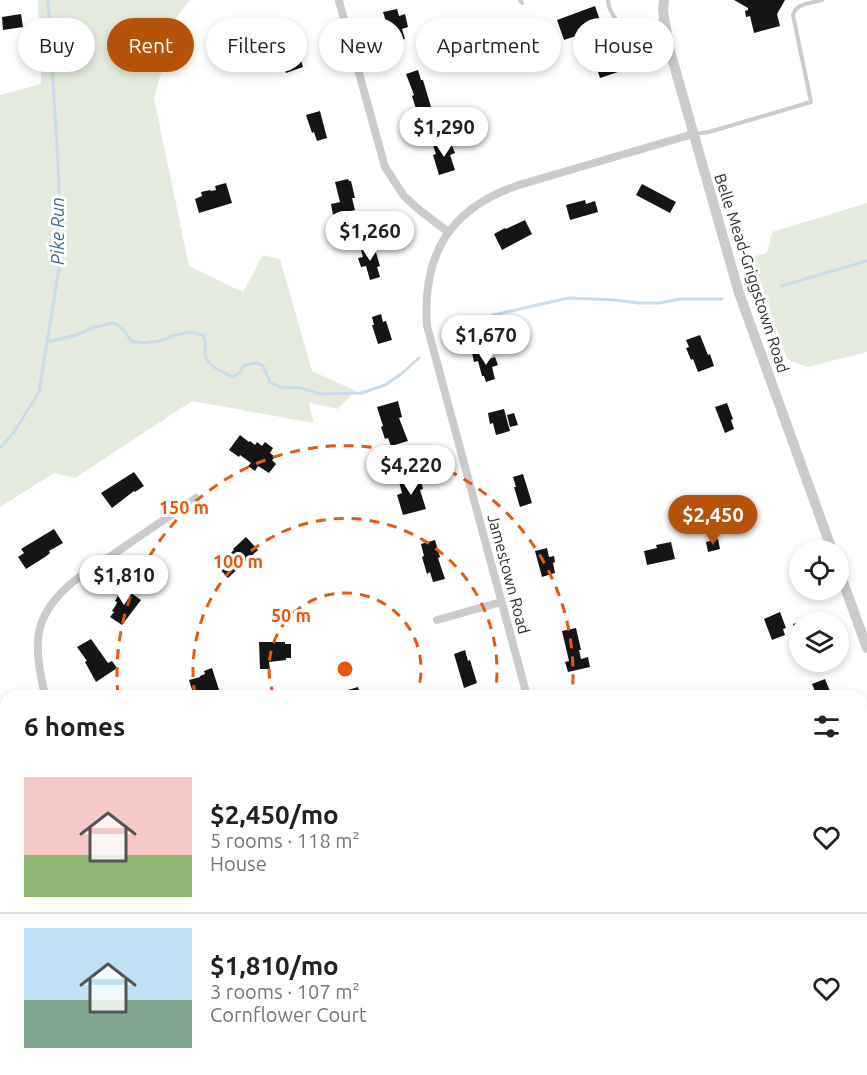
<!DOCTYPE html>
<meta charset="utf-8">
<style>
body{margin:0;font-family:Ubuntu,sans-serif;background:#f2f2f2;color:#222;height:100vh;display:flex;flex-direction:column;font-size:22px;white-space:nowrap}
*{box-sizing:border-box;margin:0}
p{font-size:20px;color:#767676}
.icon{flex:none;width:33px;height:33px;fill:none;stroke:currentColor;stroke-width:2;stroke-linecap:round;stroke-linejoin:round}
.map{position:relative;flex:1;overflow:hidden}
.drawer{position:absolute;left:0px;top:690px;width:867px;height:386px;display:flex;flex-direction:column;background:#fff;border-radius:18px 18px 0 0;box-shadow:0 3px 9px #0003}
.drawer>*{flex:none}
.top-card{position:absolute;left:18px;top:18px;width:831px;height:54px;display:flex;gap:12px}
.controls{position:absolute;left:789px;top:540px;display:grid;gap:12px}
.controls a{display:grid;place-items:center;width:60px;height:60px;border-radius:50%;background:#fff;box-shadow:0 3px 9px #0003;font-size:30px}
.price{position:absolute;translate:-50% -51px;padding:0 14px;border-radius:21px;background:#fff;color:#222;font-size:20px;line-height:39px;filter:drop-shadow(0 2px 3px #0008)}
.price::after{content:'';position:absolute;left:50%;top:36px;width:18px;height:14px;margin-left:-9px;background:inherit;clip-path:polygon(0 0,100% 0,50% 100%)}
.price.selected{background:#b45309;color:#fff}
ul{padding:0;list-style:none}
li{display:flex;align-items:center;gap:18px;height:150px;padding:0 24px}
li+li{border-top:2px solid #e0e0e0}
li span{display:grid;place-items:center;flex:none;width:168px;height:120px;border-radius:0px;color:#555}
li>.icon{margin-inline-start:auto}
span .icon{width:72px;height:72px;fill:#fffc;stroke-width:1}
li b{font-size:26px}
h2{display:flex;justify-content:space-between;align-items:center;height:72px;padding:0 24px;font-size:26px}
.chip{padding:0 21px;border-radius:27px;background:#fff;box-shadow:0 3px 9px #0003;font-size:21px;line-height:54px}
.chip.selected{background:#b45309;color:#fff}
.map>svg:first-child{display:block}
.green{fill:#e4ebdc}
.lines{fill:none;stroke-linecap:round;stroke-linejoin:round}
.stream{stroke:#c9dcea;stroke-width:3}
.building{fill:#151515}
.service{stroke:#cbcbcb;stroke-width:4}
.minor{stroke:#cbcbcb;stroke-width:8}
.tertiary{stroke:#cbcbcb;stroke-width:10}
.ring{fill:none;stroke:#e8590c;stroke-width:3;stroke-dasharray:10 8}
.labels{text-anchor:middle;stroke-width:6;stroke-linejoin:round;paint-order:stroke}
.street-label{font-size:16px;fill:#2e2e2e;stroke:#fff}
.water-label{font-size:18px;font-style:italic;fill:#3f6c8e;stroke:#fff}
.centre{fill:#e8590c;stroke:#fff;stroke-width:3}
.ring-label{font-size:18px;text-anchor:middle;font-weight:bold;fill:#e8590c;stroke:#fff;stroke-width:6;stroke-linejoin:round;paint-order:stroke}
</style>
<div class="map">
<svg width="867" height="1075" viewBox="0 0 867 1075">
<rect width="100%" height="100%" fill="#fff"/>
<path class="green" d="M38 0H190L176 18 154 98 189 266 243 292 263 255 280 259 312 371 356 391 338 409 309 403 314 423 192 401 75 478 54 473 0 507V95L41 84Z
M867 203V352L807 367 787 359 752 257 767 253 772 232Z"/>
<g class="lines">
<path class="stream" d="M781 286 867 261
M443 341 494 315 568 298 615 300 639 303H660L680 299H722
M47 342 76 335 95 327 114 323 124 330 131 341 143 343 159 341 175 335 190 332 203 335C208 344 204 346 205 355 208 367 223 372 233 377L239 373 244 365 256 363 263 366 270 382 280 387 301 388 321 394 362 393 385 385 401 374 419 358
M0 448 14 432 39 392 61 256 58 163 48 0"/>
</g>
<path class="building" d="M734 0H785L777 14 780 26 754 33 750 16 746 17 745 11 748 10V8Z
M595 6 618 72 600 78 585 33 564 40 557 20Z
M397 9 399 16 405 14 408 27 402 29 405 39 392 42 390 28H388L383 12Z
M21 14 23 27 3 30 2 17Z
M293 35 303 67 286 73 282 60 277 62 274 51 280 49 277 40Z
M418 70 421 80H423L431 107 417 112 412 96 414 95 406 74Z
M320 111 327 138 317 141 314 132 312 133 306 115Z
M446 141 448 147 452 146 455 153 450 155 455 170 439 175 433 155 436 154 433 145Z
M348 179 349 181H351L355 198H352L355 210 333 215 331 204 340 202 335 182Z
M226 183 232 203 199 213 195 199 202 196 201 192 210 190 211 191 216 190 215 186Z
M642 184 676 202 670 213 636 195Z
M585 200 586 204 595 201 598 212 570 220 566 205Z
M525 220 532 234 502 250 494 234 505 228 506 229Z
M374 246 380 266 377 267 380 277 370 280 366 266 361 267 358 258 363 257 361 250Z
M381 314 383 322 386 321 392 340 378 344 372 325H374L372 317Z
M700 335 708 355 710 354 714 366 698 372 693 359 691 360 686 348 689 347 686 340Z
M482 351 485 360 495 357 498 365 492 367 495 379 486 382 484 376H482L478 361 474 362 472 353Z
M398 401 402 417 399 418 408 441 391 446 388 438 385 439 381 427 383 426 377 407Z
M727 403 733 419 731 420 734 429 725 433 715 407Z
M504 409 510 431 496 435 493 423 490 424 488 413Z
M514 413 518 425 510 427 507 415Z
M240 435 249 442 250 441 255 445 257 442 262 446 265 442 273 448 270 453 275 457 272 460 276 464 269 473 258 466 255 471 248 466 251 463 240 455 239 457 229 450Z
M134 472 144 486 135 492 134 491 112 508 101 493Z
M523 474 532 503 520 507 514 487H516L513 477Z
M420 476 423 489 420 490 426 509 403 515 397 495 402 493 399 482Z
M54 529 63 543 49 551 50 553 45 557 26 569 18 557 24 553 21 549Z
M246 537 258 550 228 578 216 565 234 550 233 549Z
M718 539 720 549 708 552 706 542Z
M435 540 440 557 438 558 445 579 433 582 430 572 427 574 422 557 424 556 421 544Z
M671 542 675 559 647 565 644 551 657 548 656 545Z
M547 548 549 557 554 556 555 562 553 563 555 573 542 577 535 551Z
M123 587 141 600 122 625 110 617 114 612 112 611 116 605 117 602 115 601 118 596 117 595Z
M780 612 786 628 783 629 785 635 772 640 764 619Z
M800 622V656H798L791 636 797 634 793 624Z
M576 628 581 650H579L581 659 588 657 590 667 568 672 565 662 569 661 562 631Z
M91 639 108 663 112 661 117 668 96 682 85 662 87 661 77 647Z
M259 642H285V644H291V658H286V660L269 662 270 669H260Z
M465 650 468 661 470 660 477 683 464 688 454 654Z
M212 668 221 696H204V694L194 696 189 680 200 677V676L205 674 204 671Z
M825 679 832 696H817L812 684Z
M358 687 361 696H331V695Z
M3 789H6V809L0 810V793H4Z"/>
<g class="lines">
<path class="service" d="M520 0 522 3
M608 0C609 13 616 21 626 28L659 22 664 19
M694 134 709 132 811 102 793 15C796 3 812 3 822 0"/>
<path class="minor" d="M339 1 385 167 404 196 417 208 448 232
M437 620 501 602
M45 696C34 645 30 617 74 581L196 498
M527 696 427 326C422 254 450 208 519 185L693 134
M0 738 6 737
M861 821 867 819
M333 1070 334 1075"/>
<path class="tertiary" d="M664 0 663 11 670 51 739 293 832 550
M838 568 867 648"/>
</g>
<g class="ring">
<path d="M274 696A76 76 0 1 1 416 696"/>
<path d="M195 695A152 152 0 1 1 495 695"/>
<path d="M118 695A228 228 0 1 1 572 695"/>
</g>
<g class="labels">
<g class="street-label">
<text transform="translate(752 273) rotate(72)" y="6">Belle Mead-Griggstown Road</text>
<text transform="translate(509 574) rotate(75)" y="6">Jamestown Road</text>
</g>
<g class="water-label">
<text transform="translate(58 231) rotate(-90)" y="6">Pike Run</text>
</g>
</g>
<circle cx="345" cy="669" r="9" class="centre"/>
<g class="ring-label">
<text x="184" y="514">150 m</text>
<text x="238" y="568">100 m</text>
<text x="291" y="622">50 m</text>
</g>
</svg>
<div class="controls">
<a><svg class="icon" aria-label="locate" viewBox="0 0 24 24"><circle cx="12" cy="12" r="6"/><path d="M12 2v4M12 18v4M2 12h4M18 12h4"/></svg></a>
<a><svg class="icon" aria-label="layers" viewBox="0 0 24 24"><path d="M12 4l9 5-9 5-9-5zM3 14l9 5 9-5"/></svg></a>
</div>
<b class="price" style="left:444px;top:158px">$1,290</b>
<b class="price" style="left:370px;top:262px">$1,260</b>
<b class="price" style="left:486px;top:366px">$1,670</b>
<b class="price" style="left:411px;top:496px">$4,220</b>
<b class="price selected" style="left:713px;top:546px">$2,450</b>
<b class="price" style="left:124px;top:606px">$1,810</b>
<div class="top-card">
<a class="chip">Buy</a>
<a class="chip selected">Rent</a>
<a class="chip">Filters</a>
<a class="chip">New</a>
<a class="chip">Apartment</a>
<a class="chip">House</a>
</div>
<section class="drawer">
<h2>6 homes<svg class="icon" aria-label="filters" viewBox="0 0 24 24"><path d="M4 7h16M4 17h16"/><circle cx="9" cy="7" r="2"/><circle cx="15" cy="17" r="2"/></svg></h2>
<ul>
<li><span style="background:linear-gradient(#f6c9c9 65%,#8fb573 0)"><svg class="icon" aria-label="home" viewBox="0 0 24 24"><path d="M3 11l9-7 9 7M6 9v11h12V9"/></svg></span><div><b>$2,450/mo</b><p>5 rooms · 118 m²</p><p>House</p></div><svg class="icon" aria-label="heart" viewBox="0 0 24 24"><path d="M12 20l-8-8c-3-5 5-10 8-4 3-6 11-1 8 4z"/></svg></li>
<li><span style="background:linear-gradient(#bfe0f5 60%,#7fa58c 0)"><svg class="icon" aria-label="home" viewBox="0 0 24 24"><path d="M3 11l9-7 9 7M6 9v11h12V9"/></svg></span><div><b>$1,810/mo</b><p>3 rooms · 107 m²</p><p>Cornflower Court</p></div><svg class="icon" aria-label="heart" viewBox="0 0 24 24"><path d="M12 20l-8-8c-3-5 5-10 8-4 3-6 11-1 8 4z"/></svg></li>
</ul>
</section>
</div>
